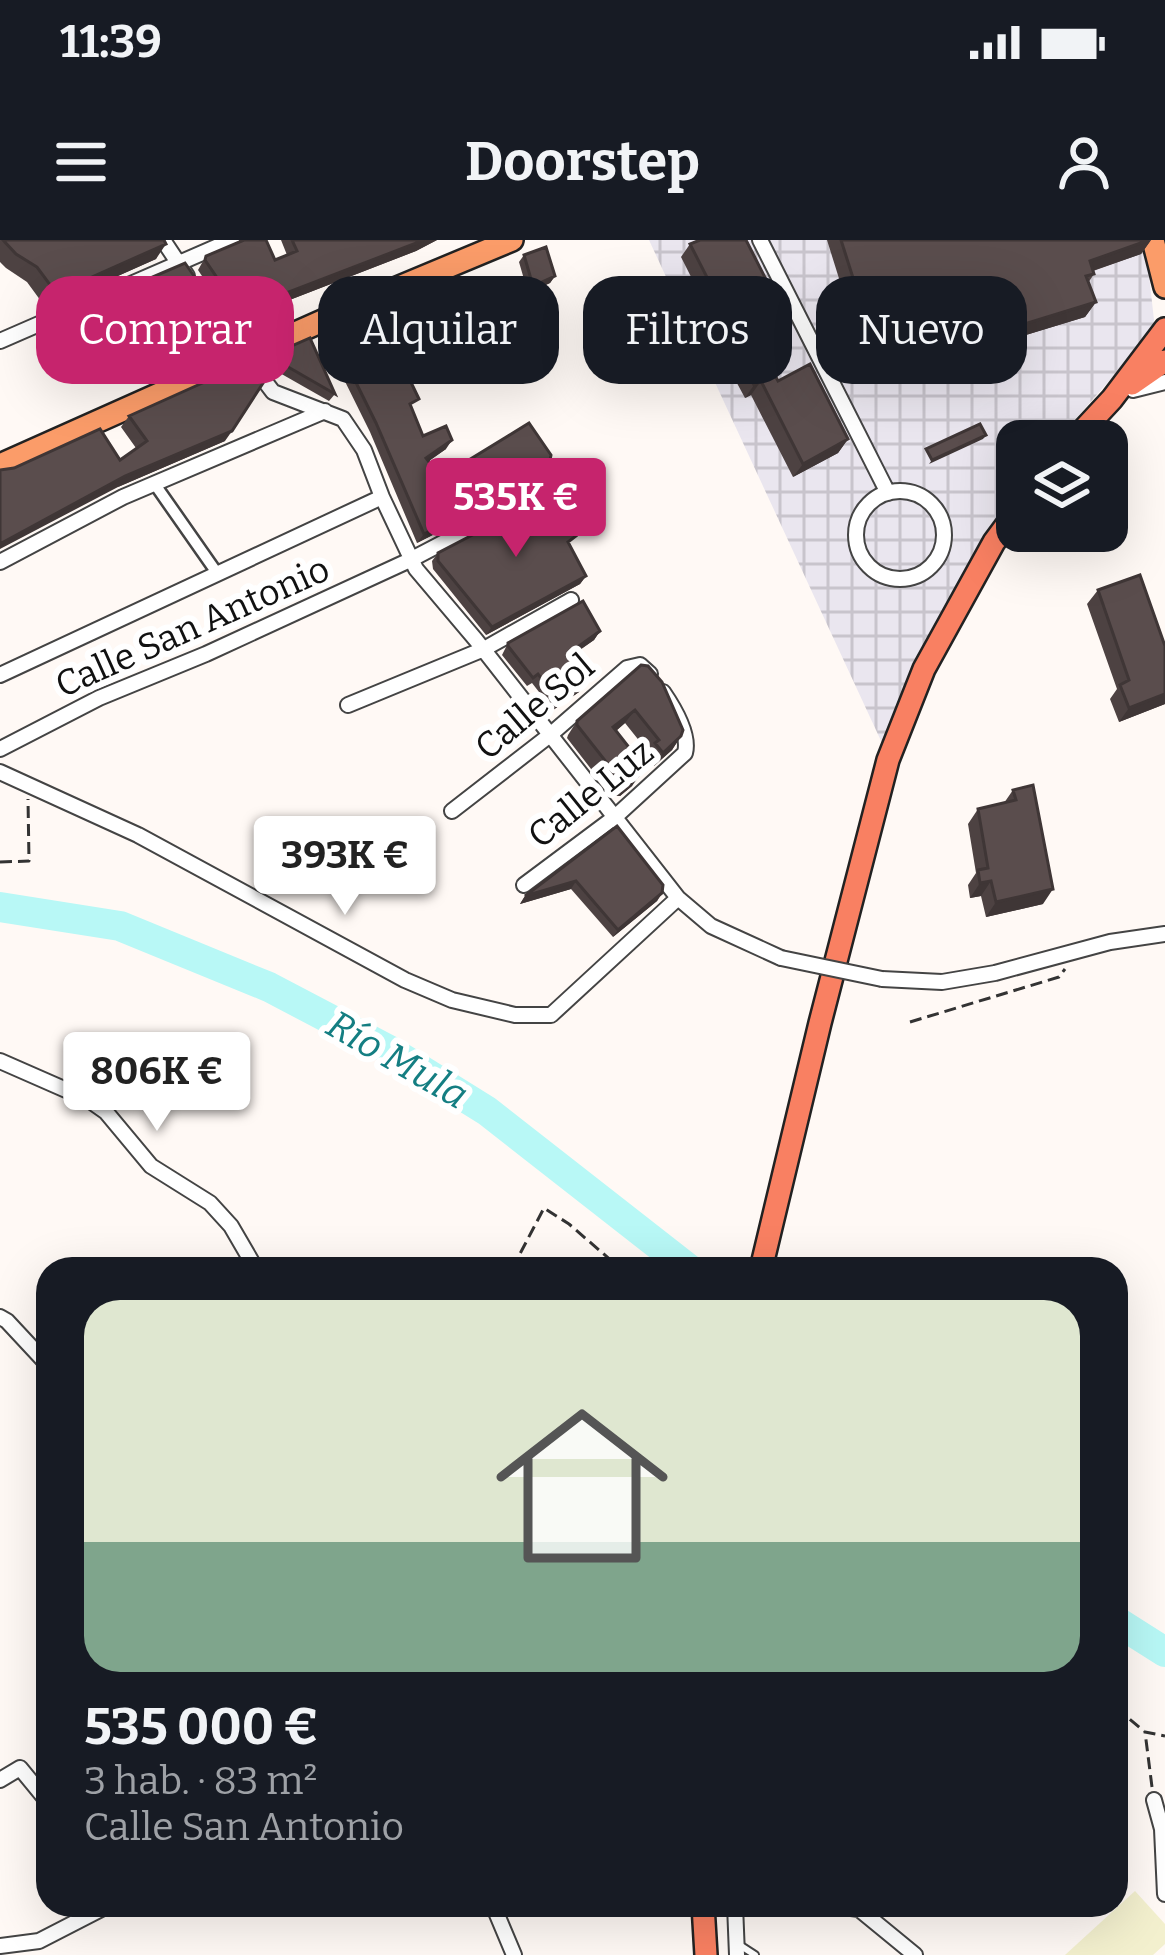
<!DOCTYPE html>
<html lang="es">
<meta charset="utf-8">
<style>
body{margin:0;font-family:Bitter,serif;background:#242831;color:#f1f3f6;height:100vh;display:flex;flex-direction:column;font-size:45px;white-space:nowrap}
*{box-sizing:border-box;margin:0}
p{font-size:39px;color:#9ea1a6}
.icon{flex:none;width:66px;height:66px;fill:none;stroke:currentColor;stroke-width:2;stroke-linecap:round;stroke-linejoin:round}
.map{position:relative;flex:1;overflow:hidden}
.panel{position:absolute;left:36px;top:1017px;width:1092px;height:660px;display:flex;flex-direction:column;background:#171b24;border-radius:36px;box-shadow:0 12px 48px #0002}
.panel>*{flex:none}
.top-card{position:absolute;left:36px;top:36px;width:1095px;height:108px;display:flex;gap:24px}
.tools{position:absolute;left:996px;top:180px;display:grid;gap:24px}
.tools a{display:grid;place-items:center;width:132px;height:132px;border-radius:24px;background:#171b24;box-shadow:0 12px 48px #0002;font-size:60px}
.price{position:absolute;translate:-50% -102px;padding:0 27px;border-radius:12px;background:#fff;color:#222;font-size:39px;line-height:78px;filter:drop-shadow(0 3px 6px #0008)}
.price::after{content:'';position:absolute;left:50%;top:72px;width:36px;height:27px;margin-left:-18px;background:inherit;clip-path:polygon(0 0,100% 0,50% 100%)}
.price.active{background:#c6246d;color:#fff}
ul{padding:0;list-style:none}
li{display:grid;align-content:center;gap:24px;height:636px;padding:0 48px}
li+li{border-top:3px solid #363941}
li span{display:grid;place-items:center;height:372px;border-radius:36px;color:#555}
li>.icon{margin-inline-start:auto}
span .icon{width:216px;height:216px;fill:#fffc;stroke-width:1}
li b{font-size:51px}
.pill{padding:0 42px;border-radius:36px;background:#171b24;box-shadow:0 12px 48px #0002;font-size:42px;line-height:108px}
.pill.active{background:#c6246d;color:#fff}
.status{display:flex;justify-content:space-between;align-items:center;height:84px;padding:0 60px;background:#171b24;direction:ltr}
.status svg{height:33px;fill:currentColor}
header{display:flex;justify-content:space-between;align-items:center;height:156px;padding:0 48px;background:#171b24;font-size:54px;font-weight:700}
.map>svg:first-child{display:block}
.industrial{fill:url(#industrial-grid)}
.pitch{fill:#f3f0ce}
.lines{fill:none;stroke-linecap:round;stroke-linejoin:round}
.river{stroke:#b8f8f6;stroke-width:30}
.service-casing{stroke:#444;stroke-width:10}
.pedestrian-casing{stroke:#444;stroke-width:15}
.minor-casing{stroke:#444;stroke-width:18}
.primary-casing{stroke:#222;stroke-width:26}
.trunk-casing{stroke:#222;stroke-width:26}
.path{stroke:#333;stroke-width:3;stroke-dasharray:12 6;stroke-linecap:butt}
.service{stroke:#fff;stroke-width:6}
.pedestrian{stroke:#fff;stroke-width:10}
.minor{stroke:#fff;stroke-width:14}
.primary{stroke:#fb9c69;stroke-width:21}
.trunk{stroke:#f98062;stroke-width:21}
.minor-bridge-casing{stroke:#444;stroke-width:18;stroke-linecap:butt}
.minor-bridge{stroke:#fff;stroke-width:14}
.wall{fill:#4d4242}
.shaded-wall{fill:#3f3636}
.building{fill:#5a4d4d;stroke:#3f3636;stroke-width:3}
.labels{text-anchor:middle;stroke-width:12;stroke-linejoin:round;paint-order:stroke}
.street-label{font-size:36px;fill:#111;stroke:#fff}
.water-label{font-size:39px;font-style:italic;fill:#147e82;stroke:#fff}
</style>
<div class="status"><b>11:39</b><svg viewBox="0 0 49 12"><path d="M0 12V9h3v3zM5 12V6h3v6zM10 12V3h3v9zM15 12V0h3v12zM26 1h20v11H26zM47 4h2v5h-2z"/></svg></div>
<header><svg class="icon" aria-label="menu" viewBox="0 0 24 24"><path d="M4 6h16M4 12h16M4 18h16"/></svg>Doorstep<svg class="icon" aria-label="person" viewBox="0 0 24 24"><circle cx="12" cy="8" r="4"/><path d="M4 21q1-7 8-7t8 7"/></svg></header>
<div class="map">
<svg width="1165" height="1715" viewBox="0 0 1165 1715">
<defs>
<pattern id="industrial-grid" width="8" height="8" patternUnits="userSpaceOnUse" patternTransform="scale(3)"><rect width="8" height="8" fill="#eae6ef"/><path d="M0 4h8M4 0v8" fill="none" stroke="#c8c4cc"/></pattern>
</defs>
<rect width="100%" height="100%" fill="#fff9f5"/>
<path class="industrial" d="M649 0H1142L1146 8 1155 89 1056 201H1017V250L1004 266 951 357 882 503Z"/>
<path class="pitch" d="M1135 1651 1165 1684V1704L1153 1715H1065Z"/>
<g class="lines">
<path class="river" d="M0 667 120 686 269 747 389 810 487 871 689 1029
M1116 1381 1165 1412"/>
<g class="service-casing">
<path id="service" d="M738 1704 755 1715"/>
</g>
<g class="pedestrian-casing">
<path id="pedestrian" d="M154 243 217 333"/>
</g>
<g class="minor-casing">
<path id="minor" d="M163 0 187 36
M760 0 888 253
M213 73 273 152 343 179 364 210 382 257 416 329 476 400 678 658 711 686 781 718
M0 101 232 0
M1133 150 1165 142
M856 295a44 44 0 1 1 88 0a44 44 0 1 1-88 0Z
M0 322 123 257 325 171
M0 435 382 257
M348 465 484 409 571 360
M0 509 99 458 206 414 410 320 538 253
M0 532 138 595 405 740 452 760 515 775H551L678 658
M452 571 550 495 627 428 640 425 650 434
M524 645 615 577 685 513C690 494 674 468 663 452
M882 739 942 742 995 733 1110 702 1165 694
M0 821 89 860 106 872 151 926 210 963 231 986 256 1029
M0 1077 7 1081 48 1125
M0 1540 20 1528 48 1562
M1154 1560 1162 1589 1165 1654
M493 1665 514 1715
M735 1665 737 1715
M828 1665 859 1669 915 1715
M0 1706 39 1701 109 1665"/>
</g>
<g class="primary-casing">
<path id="primary" d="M1153 0 1165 47
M0 225 385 53 512 0"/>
</g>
<g class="trunk-casing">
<path id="trunk" d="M1132 144 1165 121
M1073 201 1112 159 1165 89
M761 1029 820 783 888 520 924 429 994 302 1017 271
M703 1665 706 1715"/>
</g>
<path class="path" d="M0 622 29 621 28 559
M910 782 1059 737 1065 729
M512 1029 544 968 569 984 621 1029
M1116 1468 1144 1491
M1152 1547 1145 1492 1165 1496"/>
<use href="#service" class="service"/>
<use href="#pedestrian" class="pedestrian"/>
<use href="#minor" class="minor"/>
<use href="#primary" class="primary"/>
<use href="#trunk" class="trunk"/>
<g class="minor-bridge-casing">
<path id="minor-bridge" d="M781 718 882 739"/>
</g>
<use href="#minor-bridge" class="minor-bridge"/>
</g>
<path class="wall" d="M0 0H164L156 19 46 68 27 42 6 28 0 22Z
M281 0H437L416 11 243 78 226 72 198 30 206 16 275 20 287 15Z
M827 0H1151L1141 14 1093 31 1094 34 1088 43 1096 62 1085 77 1009 100 1001 111 991 114 983 125 973 118 959 124 955 115 871 141Z
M690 4 780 67 771 81 751 91 778 141 848 199 838 213 793 237 751 155 745 158 724 119 729 112 681 17Z
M524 15 555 36 550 43 528 53 519 22Z
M120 51 224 88 214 102 154 134 110 65Z
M329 88 460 114 408 137 412 169 423 196 446 209 429 221 441 237 549 225 537 242 417 303 370 192 323 97Z
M269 116 335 154 329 161 264 124Z
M129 176 225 201 118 247 136 208 121 187Z
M572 275 566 282 569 305 586 336 580 344 486 395 433 329 432 321 438 313Z
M1098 350 1165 406V464L1119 482 1110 459 1117 449 1087 364Z
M600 391 594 400 570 417 579 452 553 470 532 443 527 446 502 415 508 403Z
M641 425 681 496 672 510 654 526 646 516 649 513 625 483 616 491 639 528 632 546 620 556H612L567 498 568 495 577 481Z
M1013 550 1043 664 986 677 981 656 970 658 968 645 976 633 968 584 978 569 1004 563Z
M617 586 662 653 657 661 613 697 571 649 520 664 525 656Z"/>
<path class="shaded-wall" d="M424 0H437L416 11 243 78 226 72 233 61Z
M1151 0 1141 14 1080 35 1090 21Z
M166 4 156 19 46 68 56 53Z
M555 36 550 43 528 53 533 46Z
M1096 62 1085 77 1009 100 1001 111 991 114 998 101 1008 89Z
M780 67 771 81 738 98 748 84Z
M224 88 214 102 154 134 164 119Z
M965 101 955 115 871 141 881 126Z
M983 104 973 118 959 124 969 109Z
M466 105 460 114 400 141 406 132Z
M761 141 751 155 745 158 754 145Z
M232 191 225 201 118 247 0 309V304L2 301 125 236Z
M986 195 983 199 929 224 932 220Z
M848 199 838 213 793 237 803 224Z
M452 200 446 209 420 227 426 218Z
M549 225 537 242 417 303 424 294Z
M586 336 580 344 486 395 492 387Z
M600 391 594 400 562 422 568 414Z
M585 443 579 452 553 470 559 461Z
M1165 454V464L1119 482 1129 468Z
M635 470 625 483 604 501 613 487Z
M681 496 672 510 654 526 663 513Z
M642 532 632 546 620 556H612L622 542Z
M576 641 571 649 520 664 525 656Z
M991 641 981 656 970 658 980 643Z
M1053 649 1043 664 986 677 996 662Z
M662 653 657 661 613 697 618 690Z"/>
<path class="building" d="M3 0H164L166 4 56 53 37 27 16 14Z
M244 0H266L275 20 297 11 292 0H424L250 67 233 61 205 20 206 16Z
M700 0H746L780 67 748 84 778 141 810 124 848 199 803 224 761 141 754 145 733 106 740 102 690 4Z
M841 0H1149L1090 21 1094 34 1086 36 1096 62 1008 89 1012 96 998 101 994 111 983 104 969 109 965 101 881 126Z
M546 7 555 36 533 46 524 15Z
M185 23 226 82 224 88 164 119 120 51Z
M434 42 446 45 470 94 466 105 406 132 419 159 410 164 423 196 446 186 452 200 426 218 441 237 529 183 551 215 549 225 541 230 544 233 424 294 376 183 329 88Z
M310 98 335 154 269 116Z
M247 123 265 140 232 191 125 236 0 304V230L14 228 100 189 120 220 147 201 129 176Z
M980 184 986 195 932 220 926 209Z
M554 249 562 262 565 260 572 275 564 279 576 296 568 302 586 336 492 387 438 321V313L549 255Z
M1140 335 1165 406V454L1129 468 1120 445 1129 440 1098 350Z
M583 361 600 391 568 414 585 443 559 461 538 434 533 438 508 406V403Z
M641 425 648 426 662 442 683 490 681 496 663 513 655 503 659 500 635 470 613 487 642 524 638 527 642 532 638 536 629 543 622 542 577 485V481Z
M1033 545 1053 649 996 662 991 641 980 643 978 630 988 628 978 569 1016 560 1013 550Z
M617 586 663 645 662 653 618 690 576 641 525 656Z"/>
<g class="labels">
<g class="street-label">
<text transform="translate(192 386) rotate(-24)" y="13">Calle San Antonio</text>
<text transform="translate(534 466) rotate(-40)" y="13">Calle Sol</text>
<text transform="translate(590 553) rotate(-39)" y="13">Calle Luz</text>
</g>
<g class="water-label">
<text transform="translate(398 819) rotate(30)" y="14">Río Mula</text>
</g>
</g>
</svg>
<div class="tools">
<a><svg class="icon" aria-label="layers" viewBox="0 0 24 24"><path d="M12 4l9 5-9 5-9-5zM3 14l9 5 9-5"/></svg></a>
</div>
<b class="price active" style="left:516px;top:320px">535K €</b>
<b class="price" style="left:345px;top:678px">393K €</b>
<b class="price" style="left:157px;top:894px">806K €</b>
<div class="top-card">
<a class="pill active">Comprar</a>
<a class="pill">Alquilar</a>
<a class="pill">Filtros</a>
<a class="pill">Nuevo</a>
</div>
<section class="panel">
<ul>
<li><span style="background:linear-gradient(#dfe7d0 65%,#7fa58c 0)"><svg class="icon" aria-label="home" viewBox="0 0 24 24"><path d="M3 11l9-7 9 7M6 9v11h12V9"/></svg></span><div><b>535 000 €</b><p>3 hab. · 83 m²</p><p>Calle San Antonio</p></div></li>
</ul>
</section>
</div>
